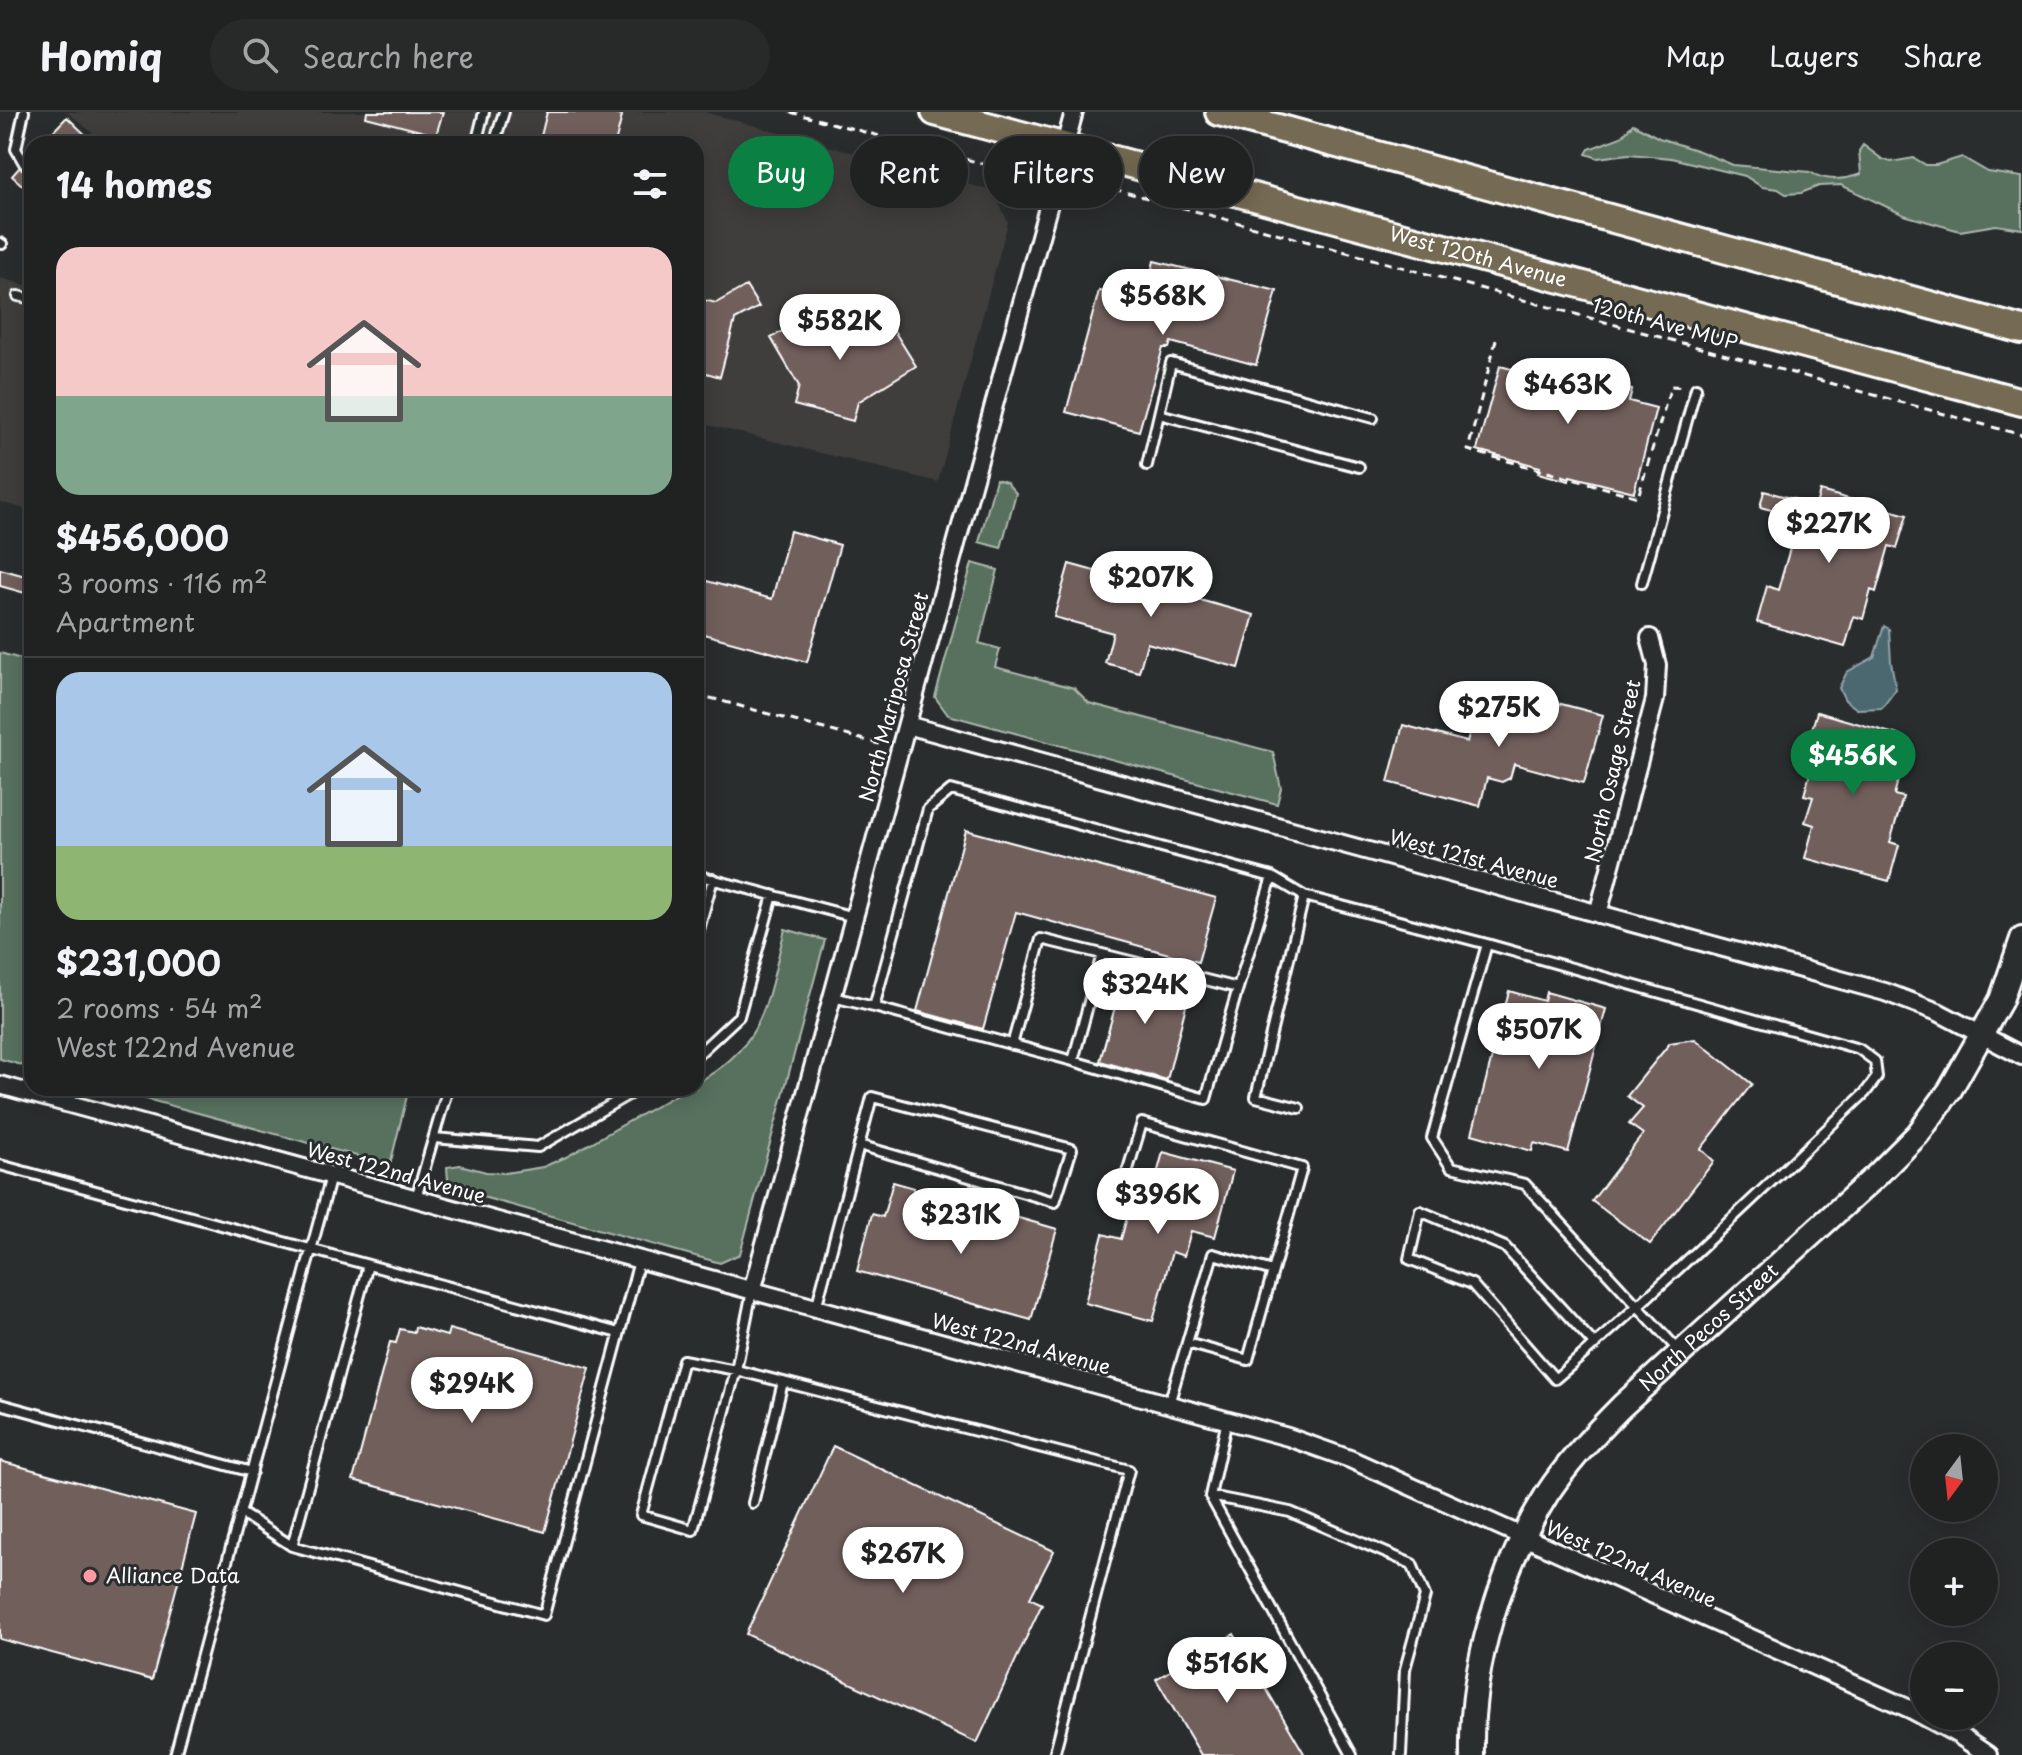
<!DOCTYPE html>
<meta charset="utf-8">
<style>
body{margin:0;font-family:"Playpen Sans",sans-serif;background:#282a2a;color:#f1f3f6;height:100vh;display:flex;flex-direction:column;font-size:30px;white-space:nowrap}
*{box-sizing:border-box;margin:0}
p{font-size:26px;color:#a2a4a5}
.icon{flex:none;width:44px;height:44px;fill:none;stroke:currentColor;stroke-width:2;stroke-linecap:round;stroke-linejoin:round}
.map{position:relative;flex:1;overflow:hidden}
.side{position:absolute;left:24px;top:24px;width:680px;height:960px;display:flex;flex-direction:column;background:#202222;border-radius:24px;box-shadow:0 4px 20px #0003,0 0 0 2px #3d3f40}
.side>*{flex:none}
.hud{position:absolute;left:728px;top:24px;width:760px;height:72px;display:flex;gap:16px}
.needle{width:52px;rotate:195deg}
.fabs{position:absolute;left:1910px;top:1322px;display:grid;gap:16px}
.fabs a{display:grid;place-items:center;width:88px;height:88px;border-radius:50%;background:#202222;box-shadow:0 4px 20px #0003,0 0 0 2px #3d3f40;font-size:40px}
.price{position:absolute;translate:-50% -68px;padding:0 18px;border-radius:28px;background:#fff;color:#222;font-size:26px;line-height:52px;filter:drop-shadow(0 2px 4px #0008)}
.price::after{content:'';position:absolute;left:50%;top:48px;width:24px;height:18px;margin-left:-12px;background:inherit;clip-path:polygon(0 0,100% 0,50% 100%)}
.price.on{background:#0b8043;color:#fff}
ul{padding:0;list-style:none}
li{display:grid;align-content:center;gap:16px;height:424px;padding:0 32px}
li+li{border-top:2px solid #3d3f40}
li span{display:grid;place-items:center;height:248px;border-radius:24px;color:#555}
li>.icon{margin-inline-start:auto}
span .icon{width:144px;height:144px;fill:#fffc;stroke-width:1}
li b{font-size:34px}
h2{display:flex;justify-content:space-between;align-items:center;height:96px;padding:0 32px;font-size:34px}
.tag{padding:0 28px;border-radius:36px;background:#202222;box-shadow:0 4px 20px #0003,0 0 0 2px #3d3f40;font-size:28px;line-height:72px}
.tag.on{background:#0b8043;color:#fff}
header{display:flex;align-items:center;gap:48px;box-sizing:border-box;height:112px;padding:0 40px;background:#202222;border-bottom:2px solid #3d3f40}
header strong{font-size:38px}
nav{display:flex;gap:44px;margin-inline-start:auto;font-size:28px}
.search{width:560px;height:72px;background:#282a2a;display:flex;align-items:center;gap:20px;box-sizing:border-box;padding:0 28px;border-radius:44px;color:#a2a4a5;font-size:30px}
.map>svg:first-child{display:block}
.built{fill:#3f3c3c}
.green{fill:#59715e;stroke:#acb8ae;stroke-width:2}
.water{fill:#4b676f;stroke:#93a4a9;stroke-width:2}
.building{fill:#715e5c;stroke:#fff;stroke-width:2}
.lines{fill:none;stroke-linecap:round;stroke-linejoin:round}
.lane-casing{stroke:#fff;stroke-width:14}
.street-casing{stroke:#fff;stroke-width:22}
.secondary-casing{stroke:#fff;stroke-width:28}
.primary-casing{stroke:#fff;stroke-width:32}
.path{stroke:#fff;stroke-width:3;stroke-dasharray:8 6;stroke-linecap:butt}
.lane{stroke:#2a2d2e;stroke-width:8}
.street{stroke:#2a2d2e;stroke-width:16}
.secondary{stroke:#2a2d2e;stroke-width:22}
.primary{stroke:#756b52;stroke-width:26}
.poi-dot{fill:#ff9aa2;stroke:#2a2d2e;stroke-width:3}
.labels{text-anchor:middle;stroke-width:6;stroke-linejoin:round;paint-order:stroke}
.street-label{font-size:20px;fill:#fff;stroke:#2a2d2e}
.poi-label{font-size:20px;fill:#fff;stroke:#2a2d2e;text-anchor:start}
</style>
<header>
<strong>Homiq</strong>
<div class="search"><svg class="icon" aria-label="search" viewBox="0 0 24 24"><circle cx="10" cy="10" r="6"/><path d="M15 15l6 6"/></svg>Search here</div>
<nav><a>Map</a><a>Layers</a><a>Share</a></nav>
</header>
<div class="map">
<svg width="2022" height="1643" viewBox="0 0 2022 1643">
<rect width="100%" height="100%" fill="#2a2d2e"/>
<filter id="ink" filterUnits="userSpaceOnUse"><feTurbulence type="fractalNoise" baseFrequency=".0125" numOctaves="2"/><feDisplacementMap in="SourceGraphic" scale="16" xChannelSelector="R" yChannelSelector="G"/><feConvolveMatrix kernelMatrix="1 2 1 2 8 2 1 2 1" color-interpolation-filters="sRGB"/></filter>
<g filter="url(#ink)">
<path class="built" d="M67 0H704L993 79 1008 110 938 370 696 310V32H106Z
M0 166 32 175V399L0 390Z"/>
<path class="green" d="M1633 12 1659 26 1699 39 1733 53 1810 60C1826 70 1844 68 1861 62L1859 39 1863 33 1882 47 1891 50 1914 46 1926 53H1936L1962 45 1988 60 2022 65V117L1996 113 1960 119 1904 103 1841 73 1819 74 1801 81 1786 82 1778 77 1762 75 1745 64 1671 46 1629 42 1598 46 1586 42 1589 37 1621 25Z
M996 367 1006 370 1016 381 1001 436 979 430Z
M972 451 998 458 979 531 1000 537 995 555 1074 576 1089 591 1273 640 1281 676 1277 692 948 603 935 585Z
M0 541 32 550V956L0 947Z
M785 817 825 828 740 1142 720 1151 461 1079 448 1068 447 1055 460 1053 486 1060 505 1061 543 1055 566 1045 688 976H696V971C766 934 767 887 785 817Z
M106 976H409L390 1053Z"/>
<path class="water" d="M1884 514 1889 517 1891 550 1896 577 1882 596 1857 597 1845 588 1839 576 1847 560 1874 545Z"/>
<path class="building" d="M367 0H443L436 23 366 5Z
M547 0H607L622 4 615 32H539Z
M67 5 95 32H41Z
M32 42V82L12 64 19 56 25 58 30 55 29 45Z
M1154 149 1277 179 1256 253 1171 230 1169 236H1163L1139 319 1066 300 1099 179 1128 185 1133 170 1148 174Z
M746 174 759 195 735 208 720 265 696 258V186L716 191Z
M822 196 826 205 871 218 888 209 916 254 858 290 853 309 794 293 799 274 771 226Z
M1534 252 1632 278 1629 289 1656 296 1634 380 1570 364 1569 369 1538 361 1540 355 1477 338 1500 254 1531 262Z
M1764 379 1816 393 1820 379 1907 403 1897 436 1889 434 1876 480 1871 478 1863 507 1854 504 1845 535 1757 510 1767 474 1778 478 1799 405 1760 395Z
M790 419 840 433 807 550 696 520V466L772 487Z
M1069 452 1254 503 1239 556 1147 531 1139 560 1105 551 1113 521 1054 505Z
M0 457 29 465 25 481 0 474Z
M1504 577 1603 603 1584 671 1514 652 1510 666 1502 670 1487 666 1480 694 1388 670 1403 613 1467 630 1470 619 1480 612 1494 616Z
M1817 600 1902 624 1893 655 1901 657 1894 683 1903 685 1890 730 1899 733 1889 769 1805 746 1814 713 1805 710 1813 685 1804 683 1817 637 1807 634Z
M966 718 1216 786 1198 850 1016 800 983 917 917 899Z
M1125 859 1190 878 1167 968 1100 949Z
M1509 879 1544 889 1546 880 1606 897 1568 1040 1534 1031 1532 1039 1472 1022Z
M1695 927 1752 972 1701 1037 1714 1049 1650 1132 1592 1089 1643 1022 1629 1012 1643 996 1627 984 1670 931Z
M1163 1040 1233 1059 1215 1125 1191 1119 1184 1144 1172 1140 1153 1209 1085 1191 1103 1122 1121 1127 1128 1102 1145 1107Z
M893 1070 914 1076 904 1110 954 1124 963 1090 1057 1117 1031 1208 857 1159 872 1102 883 1105Z
M415 1215 447 1224 449 1217 590 1256 545 1420 353 1368 390 1230 396 1231 400 1217 414 1220Z
M833 1334 1054 1439 1030 1486 1042 1492 977 1631 746 1522Z
M0 1349 196 1402 152 1568 0 1527Z
M1234 1522 1305 1643H1201L1156 1567Z"/>
<g class="lines">
<g class="lane-casing">
<path id="lane" d="M476 32 484 0
M494 32 504 0
M24 51 16 37 24 0
M0 131 2 132
M18 184 32 187
M1159 302 1359 355
M1147 353 1171 251 1373 306
M1642 471 1696 276
M696 763 854 805
M696 828 713 767
M1487 832 1859 937 1875 949 1877 965 1865 981C1762 1078 1662 1175 1555 1267L1472 1172 1409 1147 1420 1099 1505 1135 1595 1233
M1238 876 1272 765
M833 885 874 895 928 697 951 678 1272 765 1304 784
M874 895 1073 949 1102 842 1041 827 1012 933
M696 944 739 904 773 783
M1073 949 1206 987 1238 876 1102 842
M1299 996 1256 985 1304 784 1487 832 1432 1026 1451 1055 1525 1072 1681 1241
M434 1026 538 1035 640 976
M0 1053 619 1221
M1123 1074 1142 1011 1302 1056 1273 1159
M416 1086 448 976
M752 1179 736 1258 693 1418 641 1403 683 1248 736 1258 1129 1358 1054 1643
M816 1196 872 985 1072 1037 1055 1090 859 1033
M0 1292 252 1360
M1169 1292 1213 1142 1273 1159 1248 1248 1187 1231
M1227 1308 1210 1384 1352 1643
M1210 1384 1290 1400 1412 1452 1425 1484 1405 1557 1401 1643
M753 1391 783 1270
M241 1401 292 1434 544 1503 639 1149
M292 1434 368 1153
M175 1643 331 1064"/>
</g>
<g class="street-casing">
<path id="street" d="M907 613 1885 880 1938 900 2022 944
M1598 802 1655 587 1657 553 1650 526
M0 973 1288 1325 1350 1347 1401 1370 1912 1598 1957 1622 1988 1643
M752 1179 1074 0"/>
</g>
<g class="secondary-casing">
<g id="secondary">
<path id="s1" d="M1472 1643C1470 1554 1500 1457 1547 1382 1568 1350 1595 1321 1622 1294L1876 1064 1918 1022 1950 978 2001 888 2022 827"/>
</g>
</g>
<g class="primary-casing">
<g id="primary">
<path id="s2" d="M935 0 2022 290"/>
<path d="M1219 0 2022 218"/>
</g>
</g>
<path class="path" d="M790 0 1029 64 1038 63
M1073 66 2022 323
M1496 228 1468 338 1638 385 1671 274 1685 275
M696 582 879 632"/>
<use href="#lane" class="lane"/>
<use href="#street" class="street"/>
<use href="#secondary" class="secondary"/>
<use href="#primary" class="primary"/>
</g>
</g>
<circle class="poi-dot" cx="90" cy="1464" r="8"/>
<g class="labels">
<g class="street-label">
<text dy="7" stroke="none"><textPath href="#s2" startOffset="562">West 120th Avenue</textPath></text>
<text transform="translate(1665 212) rotate(15)" y="7">120th Ave MUP</text>
<text transform="translate(894 585) rotate(-75)" y="7">North Mariposa Street</text>
<text transform="translate(1613 659) rotate(-77)" y="7">North Osage Street</text>
<text transform="translate(1474 747) rotate(15)" y="7">West 121st Avenue</text>
<text transform="translate(396 1061) rotate(15)" y="7">West 122nd Avenue</text>
<text dy="7" stroke="none"><textPath href="#s1" startOffset="508">North Pecos Street</textPath></text>
<text transform="translate(1021 1232) rotate(15)" y="7">West 122nd Avenue</text>
<text transform="translate(1631 1452) rotate(24)" y="7">West 122nd Avenue</text>
</g>
<g class="poi-label">
<text x="106" y="1471">Alliance Data</text>
</g>
</g>
</svg>
<div class="fabs">
<a><svg class="needle" viewBox="-14 -14 28 28"><path d="M0-13l5 13h-10z" fill="#e53935"/><path d="M0 13l5-13h-10z" fill="#a2a4a5"/></svg></a>
<a>+</a>
<a>−</a>
</div>
<b class="price" style="left:1163px;top:225px">$568K</b>
<b class="price" style="left:840px;top:250px">$582K</b>
<b class="price" style="left:1568px;top:314px">$463K</b>
<b class="price" style="left:1829px;top:453px">$227K</b>
<b class="price" style="left:1151px;top:507px">$207K</b>
<b class="price" style="left:1499px;top:637px">$275K</b>
<b class="price on" style="left:1853px;top:685px">$456K</b>
<b class="price" style="left:1145px;top:914px">$324K</b>
<b class="price" style="left:1539px;top:959px">$507K</b>
<b class="price" style="left:1158px;top:1124px">$396K</b>
<b class="price" style="left:961px;top:1144px">$231K</b>
<b class="price" style="left:472px;top:1313px">$294K</b>
<b class="price" style="left:903px;top:1483px">$267K</b>
<b class="price" style="left:1227px;top:1593px">$516K</b>
<div class="hud">
<a class="tag on">Buy</a>
<a class="tag">Rent</a>
<a class="tag">Filters</a>
<a class="tag">New</a>
</div>
<section class="side">
<h2>14 homes<svg class="icon" aria-label="filters" viewBox="0 0 24 24"><path d="M4 7h16M4 17h16"/><circle cx="9" cy="7" r="2"/><circle cx="15" cy="17" r="2"/></svg></h2>
<ul>
<li><span style="background:linear-gradient(#f6c9c9 60%,#7fa58c 0)"><svg class="icon" aria-label="home" viewBox="0 0 24 24"><path d="M3 11l9-7 9 7M6 9v11h12V9"/></svg></span><div><b>$456,000</b><p>3 rooms · 116 m²</p><p>Apartment</p></div></li>
<li><span style="background:linear-gradient(#a9c7e8 70%,#8fb573 0)"><svg class="icon" aria-label="home" viewBox="0 0 24 24"><path d="M3 11l9-7 9 7M6 9v11h12V9"/></svg></span><div><b>$231,000</b><p>2 rooms · 54 m²</p><p>West 122nd Avenue</p></div></li>
</ul>
</section>
</div>
